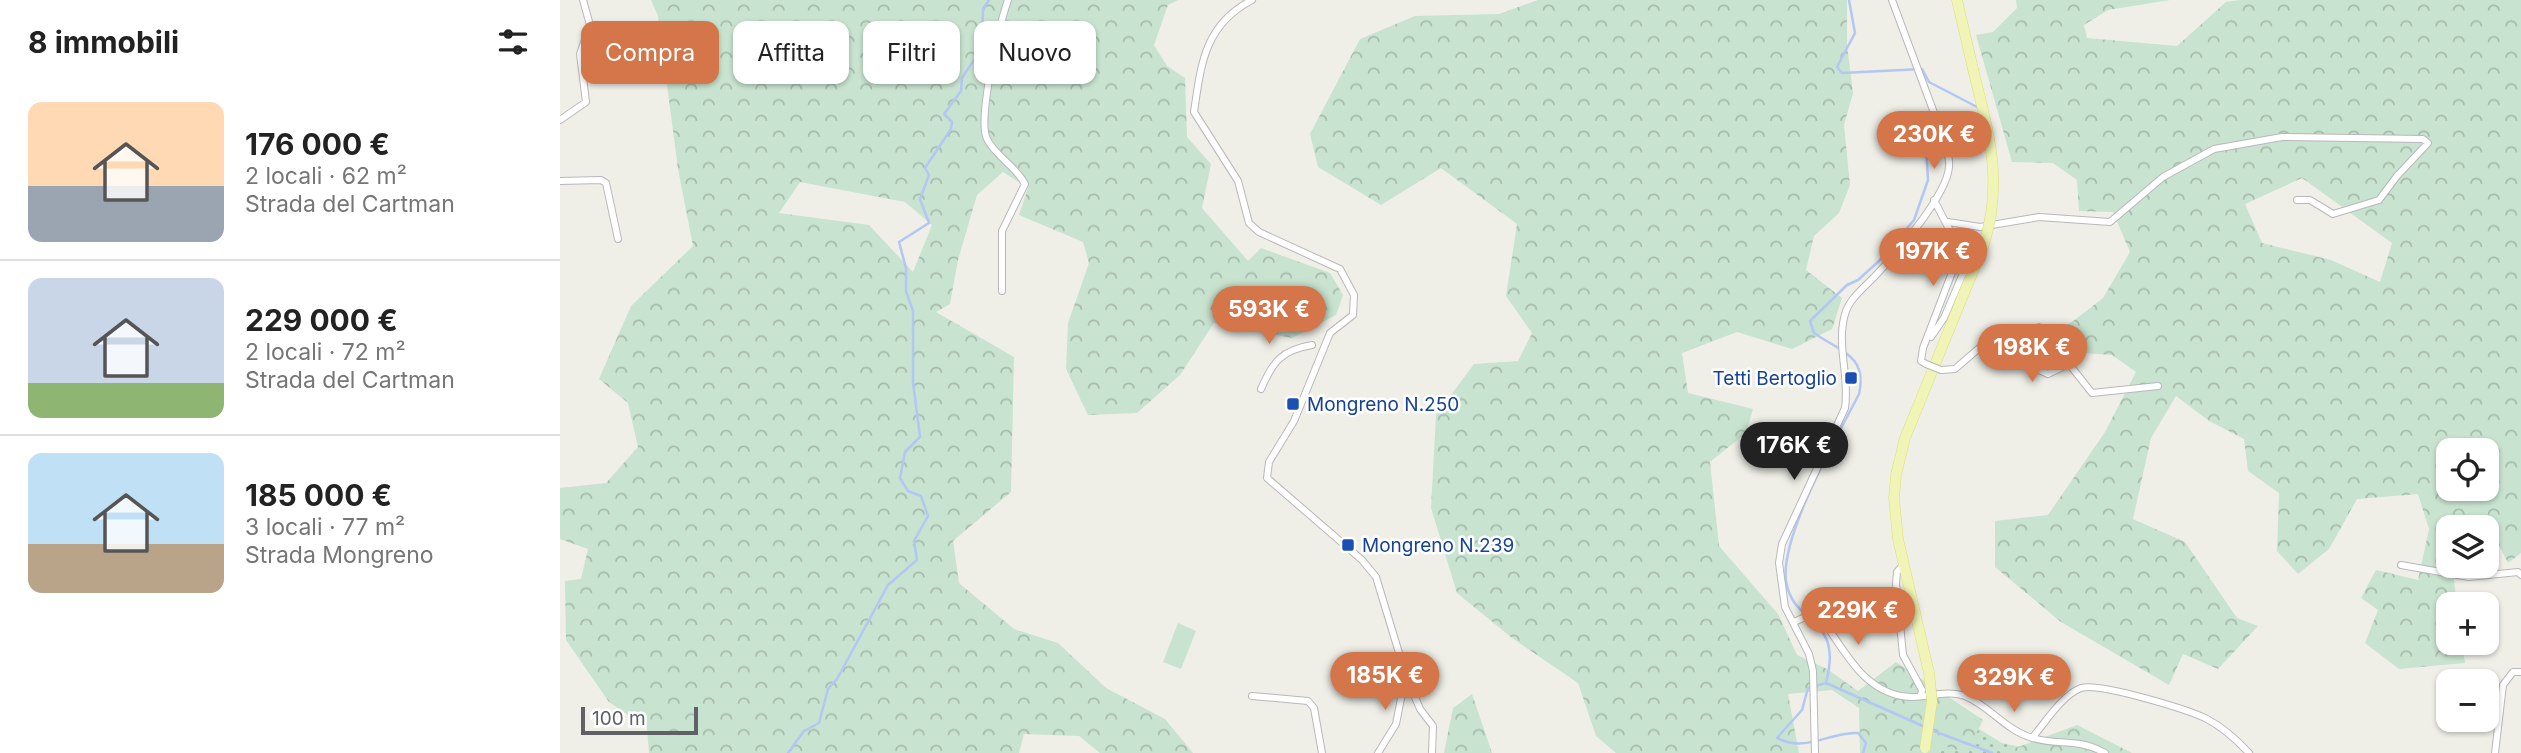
<!DOCTYPE html>
<html lang="it">
<meta charset="utf-8">
<style>
body{margin:0;font-family:Inter,sans-serif;background:#f2f2f2;color:#222;height:100vh;display:flex;flex-direction:column;font-size:26px;white-space:nowrap}
*{box-sizing:border-box;margin:0}
p{font-size:23px;color:#767676}
.icon{flex:none;width:38px;height:38px;fill:none;stroke:currentColor;stroke-width:2;stroke-linecap:round;stroke-linejoin:round}
.map{position:relative;flex:1;overflow:hidden}
.side{display:flex;flex-direction:column;background:#fff;width:560px}
.side>*{flex:none}
.hud{position:absolute;left:21px;top:21px;width:665px;height:63px;display:flex;gap:14px}
.buttons{position:absolute;left:1876px;top:438px;display:grid;gap:14px}
.buttons a{display:grid;place-items:center;width:63px;height:63px;border-radius:14px;background:#fff;box-shadow:0 2px 5px #0004;font-size:35px}
.scale{position:absolute;left:21px;bottom:18px;width:117px;box-sizing:border-box;padding-left:7px;border:4px solid #5f6166;border-top:0;font-size:19px;line-height:24px;white-space:nowrap;color:#5f6166;-webkit-text-stroke:5px #fff;paint-order:stroke}
.price{position:absolute;translate:-50% -60px;padding:0 16px;border-radius:24px;background:#d47649;color:#fff;font-size:23px;line-height:46px;filter:drop-shadow(0 2px 4px #0008)}
.price::after{content:'';position:absolute;left:50%;top:42px;width:21px;height:16px;margin-left:-10px;background:inherit;clip-path:polygon(0 0,100% 0,50% 100%)}
.price.current{background:#222;color:#fff}
ul{padding:0;list-style:none}
li{display:flex;align-items:center;gap:21px;height:175px;padding:0 28px}
li+li{border-top:2px solid #e0e0e0}
li span{display:grid;place-items:center;flex:none;width:196px;height:140px;border-radius:14px;color:#555}
li>.icon{margin-inline-start:auto}
span .icon{width:84px;height:84px;fill:#fffc;stroke-width:1}
li b{font-size:30px}
h2{display:flex;justify-content:space-between;align-items:center;height:84px;padding:0 28px;font-size:30px}
.pill{padding:0 24px;border-radius:14px;background:#fff;box-shadow:0 2px 5px #0004;font-size:24px;line-height:63px}
.pill.current{background:#d47649;color:#fff}
main{display:flex;flex:1;min-height:0}
.map>svg:first-child{display:block}
.grass{fill:url(#grass-dots)}
.forest{fill:url(#forest-crowns);fill-rule:evenodd}
.pitch{fill:#c8e3cf}
.lines{fill:none;stroke-linecap:round;stroke-linejoin:round}
.stream{stroke:#b3c7f5;stroke-width:2.5}
.street-casing{stroke:#b8b8bc;stroke-width:8}
.primary-casing{stroke:#e0dd70;stroke-width:11}
.street{stroke:#fff;stroke-width:6}
.primary{stroke:#f0f5b7;stroke-width:10}
.street-bridge-casing{stroke:#b8b8bc;stroke-width:8;stroke-linecap:butt}
.primary-bridge-casing{stroke:#e0dd70;stroke-width:11;stroke-linecap:butt}
.street-bridge{stroke:#fff;stroke-width:6}
.primary-bridge{stroke:#f0f5b7;stroke-width:10}
.transit-dot{fill:#1a4fb4;stroke:#fff;stroke-width:2.5}
.labels{text-anchor:middle;stroke-width:5;stroke-linejoin:round;paint-order:stroke}
.transit-label{font-size:19px;fill:#164399;stroke:#fff;text-anchor:start}
</style>
<main>
<section class="side">
<h2>8 immobili<svg class="icon" aria-label="filters" viewBox="0 0 24 24"><path d="M4 7h16M4 17h16"/><circle cx="9" cy="7" r="2"/><circle cx="15" cy="17" r="2"/></svg></h2>
<ul>
<li><span style="background:linear-gradient(#ffd9b3 60%,#9aa5b1 0)"><svg class="icon" aria-label="home" viewBox="0 0 24 24"><path d="M3 11l9-7 9 7M6 9v11h12V9"/></svg></span><div><b>176 000 €</b><p>2 locali · 62 m²</p><p>Strada del Cartman</p></div></li>
<li><span style="background:linear-gradient(#c9d6e8 75%,#8fb573 0)"><svg class="icon" aria-label="home" viewBox="0 0 24 24"><path d="M3 11l9-7 9 7M6 9v11h12V9"/></svg></span><div><b>229 000 €</b><p>2 locali · 72 m²</p><p>Strada del Cartman</p></div></li>
<li><span style="background:linear-gradient(#bfe0f5 65%,#b9a48a 0)"><svg class="icon" aria-label="home" viewBox="0 0 24 24"><path d="M3 11l9-7 9 7M6 9v11h12V9"/></svg></span><div><b>185 000 €</b><p>3 locali · 77 m²</p><p>Strada Mongreno</p></div></li>
</ul>
</section>
<div class="map">
<svg width="1961" height="753" viewBox="0 0 1961 753">
<defs>
<pattern id="grass-dots" width="8" height="8" patternUnits="userSpaceOnUse" patternTransform="scale(1.75)"><rect width="8" height="8" fill="#c8e3cf"/><path d="M2 2h.1M6 6h.1" fill="none" stroke="#a6bbac" stroke-width="1.8" stroke-linecap="round"/></pattern>
<pattern id="forest-crowns" width="20" height="18" patternUnits="userSpaceOnUse" patternTransform="scale(1.75)"><rect width="20" height="18" fill="#c8e3cf"/><path d="M2 6a3 3 0 1 1 6 0M12 15a3 3 0 1 1 6 0" fill="none" stroke="#a6bbac"/></pattern>
</defs>
<rect width="100%" height="100%" fill="#efefe8"/>
<path class="grass" d="M1396 715 1442 743 1487 753H1359Z"/>
<path class="forest" d="M91 0H618L608 5 594 45 607 66 625 78 627 137 651 164 642 208 688 261 701 248 770 273 783 295 776 315 732 338 654 323 620 375 577 413 528 415 506 369 508 323 529 263 523 242 459 215 468 188 443 172 417 195 398 260 390 304 376 312 454 357 451 492 393 541 399 583 454 629 498 643 546 688 605 719 633 753H540L519 736 464 734 459 753H89L87 728 49 702 6 640 5 581 21 579 28 549 0 539V488L46 483 78 447 68 403 39 379 71 306 133 246 118 169 98 16ZM240 182 345 202 372 225 353 272 309 225 219 213Z
M978 0H1287V45L1293 93 1284 125 1290 185 1279 213 1254 236 1246 270 1282 298 1272 329 1232 349 1177 332 1122 353 1128 393 1193 409 1186 433 1150 462 1159 546 1218 614 1237 655 1267 669 1298 691 1336 662 1423 720 1407 753 1379 744 1378 753H1300L1299 708 1272 690 1228 694 1239 753H1056L1036 736 1018 683 952 638 897 593 871 508 876 415 914 364 958 361 972 333 946 296 957 224 881 168 821 205 758 167 750 134 800 39 855 16 939 14Z
M1456 0H1610L1548 10 1524 25 1527 38 1617 46 1666 2 1680 0H1961V553L1948 563 1935 538 1927 539V527H1888V565H1892L1897 604H1888V642H1902L1905 663 1839 669 1805 643 1818 610 1801 598 1816 570 1858 580 1869 529 1858 494 1797 499 1769 549 1738 574 1717 551 1719 493 1688 471 1684 439 1649 421 1616 396 1591 438 1573 519 1625 542 1677 618 1698 626 1658 669 1623 654 1609 685 1501 622 1435 567V521L1488 515 1545 432 1576 372 1552 355 1494 351 1508 325 1543 298 1570 252 1553 212 1519 211 1517 180 1493 163 1452 162 1416 35 1433 32 1457 8ZM1742 178 1832 243 1820 282 1771 260 1702 243 1685 204ZM1888 450H1927V488H1888Z
M912 694 932 753H884L893 708Z
M1517 725 1572 753H1442Z"/>
<path class="pitch" d="M618 623 636 631 621 669 603 662Z"/>
<g class="lines">
<path class="stream" d="M1289 0 1295 33 1277 67 1282 73 1362 69 1369 82 1419 108
M1266 683C1284 615 1233 627 1226 581 1220 536 1277 437 1299 394 1308 355 1279 351 1254 333L1250 321 1287 285 1298 280 1320 260 1354 220 1368 180 1366 145C1382 134 1404 140 1422 134L1423 128
M1266 683 1248 688 1242 710 1217 738C1245 753 1269 732 1298 733L1306 743 1303 753
M1266 683 1365 727
M1371 730 1432 753
M228 753 244 731 259 723 268 689 277 679 328 585 357 560 354 541 368 516 361 496 348 491 340 478 345 452 360 437 353 382V311L346 291V268L339 242 369 223 360 199 369 175 365 168 391 129 392 122 384 114 401 91 402 78 422 48 423 9 429 0"/>
<g class="street-casing">
<path id="street" d="M692 0C644 25 641 65 634 112L678 181 689 223 699 232 780 269 794 295 793 315 770 333 734 421 709 462 707 478 802 560 816 577 846 676 860 709 873 726 872 753
M0 120 26 102 20 54 30 25 23 0
M0 181 41 180 46 183 58 239
M1388 222 1420 227 1479 217 1550 222 1603 177 1654 149 1722 137 1863 139 1868 143 1837 176 1819 200 1773 214 1750 200H1737
M442 291V231L465 184C456 166 436 157 427 139 417 119 440 23 448 0
M1371 337 1384 318 1407 264 1417 261
M1366 364 1361 361 1363 348 1396 262 1388 256 1379 261 1373 256 1389 229 1374 200
M1381 370 1395 369 1425 343 1479 327 1494 337 1491 343 1474 353 1472 367 1488 374 1509 364 1532 393 1598 386
M701 389C713 361 722 350 752 345
M1344 564 1337 572 1336 584 1343 655 1362 690 1361 695
M1841 565 1909 577 1958 572 1961 575
M1234 622 1252 614 1260 616C1284 649 1304 696 1352 697 1368 697 1388 690 1405 696 1430 706 1446 731 1473 738 1499 746 1516 737 1545 753
M692 696 748 701 754 708 762 753
M1472 738C1485 723 1502 695 1521 688 1539 682 1629 710 1647 719 1664 728 1676 739 1689 753
M818 753 836 724 845 678
M1255 753 1253 671 1249 654 1225 607 1219 563 1222 544 1285 408C1290 375 1275 343 1286 311 1291 297 1307 285 1317 274 1337 253 1387 195 1389 167 1390 160 1387 152 1386 145L1332 0
M1935 753 1943 685 1953 672H1961"/>
</g>
<g class="primary-casing">
<path id="primary" d="M1397 0 1413 69
M1369 673 1338 539 1334 498 1336 475 1345 438 1424 244"/>
</g>
<use href="#street" class="street"/>
<use href="#primary" class="primary"/>
<g class="street-bridge-casing">
<path id="street-bridge" d="M1366 364 1381 370"/>
</g>
<g class="primary-bridge-casing">
<path id="primary-bridge" d="M1413 69C1428 132 1444 179 1424 244
M1365 748 1372 701 1369 673"/>
</g>
<use href="#street-bridge" class="street-bridge"/>
<use href="#primary-bridge" class="primary-bridge"/>
</g>
<g class="transit-dot">
<rect x="1284" y="371" width="14" height="14" rx="3.5"/>
<rect x="726" y="397" width="14" height="14" rx="3.5"/>
<rect x="781" y="538" width="14" height="14" rx="3.5"/>
</g>
<g class="labels">
<g class="transit-label">
<text x="1277" y="385" text-anchor="end">Tetti Bertoglio</text>
<text x="747" y="411">Mongreno N.250</text>
<text x="802" y="552">Mongreno N.239</text>
</g>
</g>
</svg>
<div class="buttons">
<a><svg class="icon" aria-label="locate" viewBox="0 0 24 24"><circle cx="12" cy="12" r="6"/><path d="M12 2v4M12 18v4M2 12h4M18 12h4"/></svg></a>
<a><svg class="icon" aria-label="layers" viewBox="0 0 24 24"><path d="M12 4l9 5-9 5-9-5zM3 14l9 5 9-5"/></svg></a>
<a>+</a>
<a>−</a>
</div>
<div class="scale">100 m</div>
<b class="price" style="left:1374px;top:171px">230K €</b>
<b class="price" style="left:1373px;top:288px">197K €</b>
<b class="price" style="left:709px;top:346px">593K €</b>
<b class="price" style="left:1472px;top:384px">198K €</b>
<b class="price current" style="left:1234px;top:482px">176K €</b>
<b class="price" style="left:1298px;top:647px">229K €</b>
<b class="price" style="left:825px;top:712px">185K €</b>
<b class="price" style="left:1454px;top:714px">329K €</b>
<div class="hud">
<a class="pill current">Compra</a>
<a class="pill">Affitta</a>
<a class="pill">Filtri</a>
<a class="pill">Nuovo</a>
</div>
</div>
</main>
